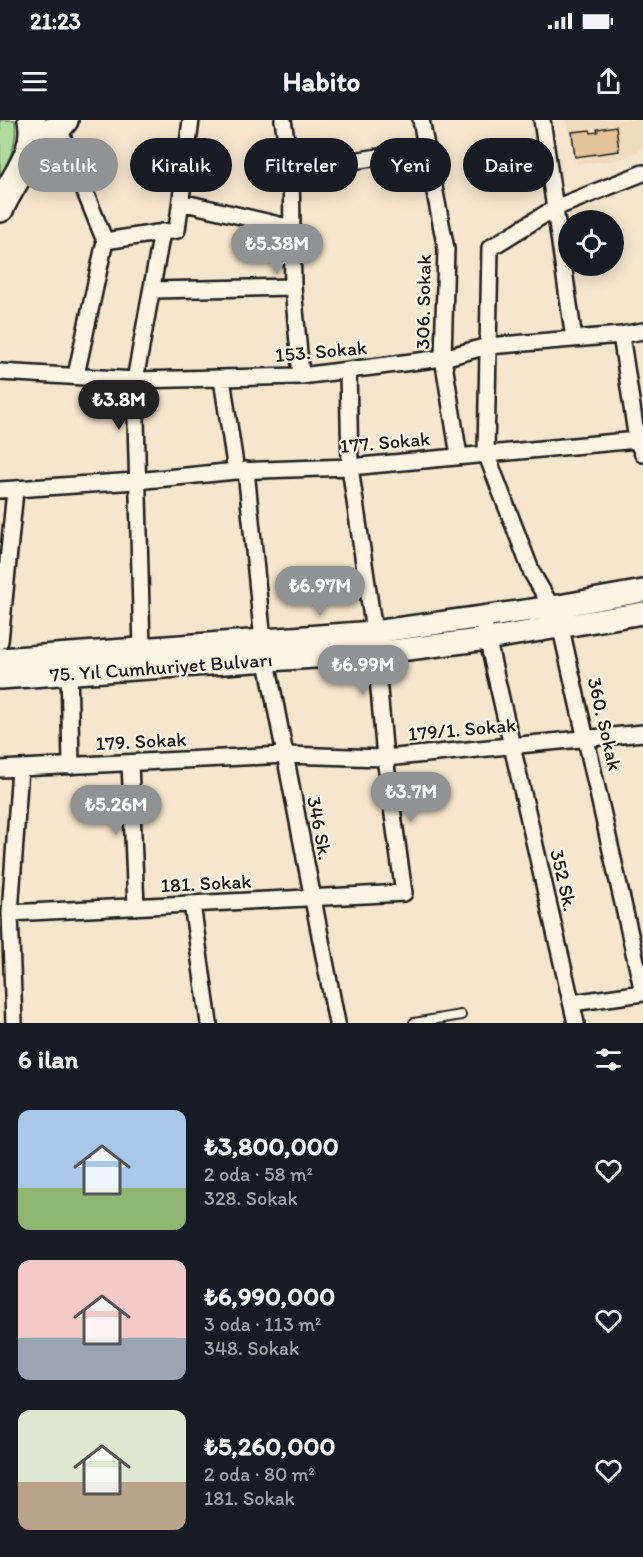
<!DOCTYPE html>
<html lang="tr">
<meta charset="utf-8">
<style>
body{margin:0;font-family:Itim,sans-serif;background:#242831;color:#f1f3f6;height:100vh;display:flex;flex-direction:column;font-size:22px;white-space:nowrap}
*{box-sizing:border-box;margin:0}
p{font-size:20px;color:#9ea1a6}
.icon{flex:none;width:33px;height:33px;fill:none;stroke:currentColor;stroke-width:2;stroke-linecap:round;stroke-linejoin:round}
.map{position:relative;height:903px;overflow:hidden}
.details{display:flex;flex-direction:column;background:#171b24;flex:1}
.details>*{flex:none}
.banner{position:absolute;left:18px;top:18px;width:608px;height:54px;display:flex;gap:12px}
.tools{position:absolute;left:558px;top:90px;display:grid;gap:12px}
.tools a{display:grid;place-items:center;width:66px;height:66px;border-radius:50%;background:#171b24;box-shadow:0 3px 15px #0003;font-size:30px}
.price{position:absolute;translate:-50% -51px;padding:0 14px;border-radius:21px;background:#919294;color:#fff;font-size:20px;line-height:39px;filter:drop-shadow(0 2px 3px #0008)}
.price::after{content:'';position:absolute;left:50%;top:36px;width:18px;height:14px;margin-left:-9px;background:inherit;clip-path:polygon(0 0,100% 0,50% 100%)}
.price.selected{background:#222;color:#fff}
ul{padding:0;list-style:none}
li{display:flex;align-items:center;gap:18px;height:150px;padding:0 18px}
li span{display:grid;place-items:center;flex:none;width:168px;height:120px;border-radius:12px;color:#555}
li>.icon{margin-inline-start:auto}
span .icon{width:72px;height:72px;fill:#fffc;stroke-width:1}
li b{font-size:26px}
h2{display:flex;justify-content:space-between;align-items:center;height:72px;padding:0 18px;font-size:26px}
.tag{padding:0 21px;border-radius:27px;background:#171b24;box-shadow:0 3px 15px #0003;font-size:21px;line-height:54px}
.tag.selected{background:#919294;color:#fff}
.status{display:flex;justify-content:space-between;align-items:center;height:42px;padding:0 30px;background:#171b24;direction:ltr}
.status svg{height:16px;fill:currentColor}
header{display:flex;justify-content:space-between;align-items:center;height:78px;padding:0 18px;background:#171b24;font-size:27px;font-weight:700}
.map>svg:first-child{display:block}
.built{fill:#f0dcbc}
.green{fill:#afdd9c;stroke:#667c5c;stroke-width:1.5}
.building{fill:#e4c396;stroke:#1c1c1c;stroke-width:1.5}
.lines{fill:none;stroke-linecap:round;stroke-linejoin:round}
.lane-casing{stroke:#1c1c1c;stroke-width:12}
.street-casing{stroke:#1c1c1c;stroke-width:20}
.secondary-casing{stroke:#1c1c1c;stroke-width:26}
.highway-casing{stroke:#1c1c1c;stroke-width:32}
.lane{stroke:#fcf5e5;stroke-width:8}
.street{stroke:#fcf5e5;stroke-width:15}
.secondary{stroke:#fcf5e5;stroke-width:21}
.highway{stroke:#fcf5e5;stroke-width:27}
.labels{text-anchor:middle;stroke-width:4.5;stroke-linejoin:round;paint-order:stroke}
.street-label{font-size:20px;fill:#1c1c1c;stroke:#fcf5e5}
</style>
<div class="status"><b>21:23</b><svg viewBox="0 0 49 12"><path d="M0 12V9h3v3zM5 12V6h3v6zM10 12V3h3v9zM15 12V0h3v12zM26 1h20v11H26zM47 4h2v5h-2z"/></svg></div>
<header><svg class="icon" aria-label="menu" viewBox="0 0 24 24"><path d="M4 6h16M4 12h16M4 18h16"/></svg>Habito<svg class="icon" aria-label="share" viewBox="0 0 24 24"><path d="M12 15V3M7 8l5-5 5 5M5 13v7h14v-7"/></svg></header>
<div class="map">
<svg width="643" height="903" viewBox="0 0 643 903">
<rect width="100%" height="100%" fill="#f5e6cd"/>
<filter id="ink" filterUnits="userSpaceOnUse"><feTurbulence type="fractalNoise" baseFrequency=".0167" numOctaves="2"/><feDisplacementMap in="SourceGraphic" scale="12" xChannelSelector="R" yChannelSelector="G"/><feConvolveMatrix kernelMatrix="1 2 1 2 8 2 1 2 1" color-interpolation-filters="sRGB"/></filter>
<g filter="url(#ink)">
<path class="built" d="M566 0H643V29L619 40 576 44Z"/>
<path class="green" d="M0 0H15C18 21 10 39 0 57Z"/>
<path class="building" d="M616 6 619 31 575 37 572 12 590 10 591 13 598 12 597 9Z"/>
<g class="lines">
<g class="lane-casing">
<path id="lane" d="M414 903 461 895"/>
</g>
<g class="street-casing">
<path id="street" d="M283 0 291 51 293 167 301 256
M421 0 446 129 443 238 459 336
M542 0 574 219
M58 6 105 121 76 255
M291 51 428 29
M643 53 555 88 490 128 486 333 532 453 559 500 643 872
M181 82 292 108
M105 121 177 110 191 0
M152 170 293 167
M621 215 637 320 643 334
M0 252 135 260 301 256 443 238 488 226 621 215 643 211
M222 259 236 351
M246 350 263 521 337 903
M0 370 136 361 236 351 350 347 637 320
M482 496 576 903
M0 521 15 371
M142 529 135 260 162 112
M69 545 71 646
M130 643 136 787
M0 649 285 635 385 638 643 613
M192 784 209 903
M10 793 404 773 385 638 374 512 350 347 348 251
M572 883 643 873
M14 903 10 793 20 648"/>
</g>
<g class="secondary-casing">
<path id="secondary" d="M0 539 374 512 553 487 643 471
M0 558 376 533 487 519 643 493"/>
</g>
<g class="highway-casing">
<path id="highway" d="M28 41 64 0
M0 88C12 59 39 34 32 0"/>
</g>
<use href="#lane" class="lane"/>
<use href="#street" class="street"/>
<use href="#secondary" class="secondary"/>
<use href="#highway" class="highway"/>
</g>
</g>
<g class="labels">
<g class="street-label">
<text transform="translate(423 182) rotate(-89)" y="7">306. Sokak</text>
<text transform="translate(321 231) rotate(-5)" y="7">153. Sokak</text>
<text transform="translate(385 322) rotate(-5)" y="7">177. Sokak</text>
<text transform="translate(161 547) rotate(-4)" y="7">75. Yıl Cumhuriyet Bulvarı</text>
<text transform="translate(605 604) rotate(77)" y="7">360. Sokak</text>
<text transform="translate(462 609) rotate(-5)" y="7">179/1. Sokak</text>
<text transform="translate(141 621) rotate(-3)" y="7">179. Sokak</text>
<text transform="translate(320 708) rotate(79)" y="7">346 Sk.</text>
<text transform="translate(564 760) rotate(77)" y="7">352 Sk.</text>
<text transform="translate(206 763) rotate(-3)" y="7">181. Sokak</text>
</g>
</g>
</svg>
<div class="tools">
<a><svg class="icon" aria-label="locate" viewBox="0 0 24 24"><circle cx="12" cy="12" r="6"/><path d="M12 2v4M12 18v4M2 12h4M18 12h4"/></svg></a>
</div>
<b class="price" style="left:277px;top:155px">₺5.38M</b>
<b class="price selected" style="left:119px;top:311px">₺3.8M</b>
<b class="price" style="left:320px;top:497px">₺6.97M</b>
<b class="price" style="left:363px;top:576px">₺6.99M</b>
<b class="price" style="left:411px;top:703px">₺3.7M</b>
<b class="price" style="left:116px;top:716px">₺5.26M</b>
<div class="banner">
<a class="tag selected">Satılık</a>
<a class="tag">Kiralık</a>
<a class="tag">Filtreler</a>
<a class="tag">Yeni</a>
<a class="tag">Daire</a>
</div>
</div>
<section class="details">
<h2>6 ilan<svg class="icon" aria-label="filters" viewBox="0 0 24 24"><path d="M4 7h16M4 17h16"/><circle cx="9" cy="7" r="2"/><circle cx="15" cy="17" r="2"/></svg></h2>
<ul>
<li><span style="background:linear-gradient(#a9c7e8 65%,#8fb573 0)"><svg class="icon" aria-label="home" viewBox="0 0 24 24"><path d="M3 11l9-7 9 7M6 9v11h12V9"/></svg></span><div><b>₺3,800,000</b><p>2 oda · 58 m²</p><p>328. Sokak</p></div><svg class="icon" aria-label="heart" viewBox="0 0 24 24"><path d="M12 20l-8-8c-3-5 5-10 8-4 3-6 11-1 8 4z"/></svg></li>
<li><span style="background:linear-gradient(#f6c9c9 65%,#9aa5b1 0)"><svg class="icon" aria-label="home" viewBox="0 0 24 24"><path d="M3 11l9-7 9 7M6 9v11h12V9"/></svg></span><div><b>₺6,990,000</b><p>3 oda · 113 m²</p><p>348. Sokak</p></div><svg class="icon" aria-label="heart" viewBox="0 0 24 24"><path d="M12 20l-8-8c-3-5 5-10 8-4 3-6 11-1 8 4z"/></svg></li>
<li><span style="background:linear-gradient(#dfe7d0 60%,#b9a48a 0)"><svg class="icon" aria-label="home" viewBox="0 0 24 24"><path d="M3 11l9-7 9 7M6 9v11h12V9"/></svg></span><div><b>₺5,260,000</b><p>2 oda · 80 m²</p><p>181. Sokak</p></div><svg class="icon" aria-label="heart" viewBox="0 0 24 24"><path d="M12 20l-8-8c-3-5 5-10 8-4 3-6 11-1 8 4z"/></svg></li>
</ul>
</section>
